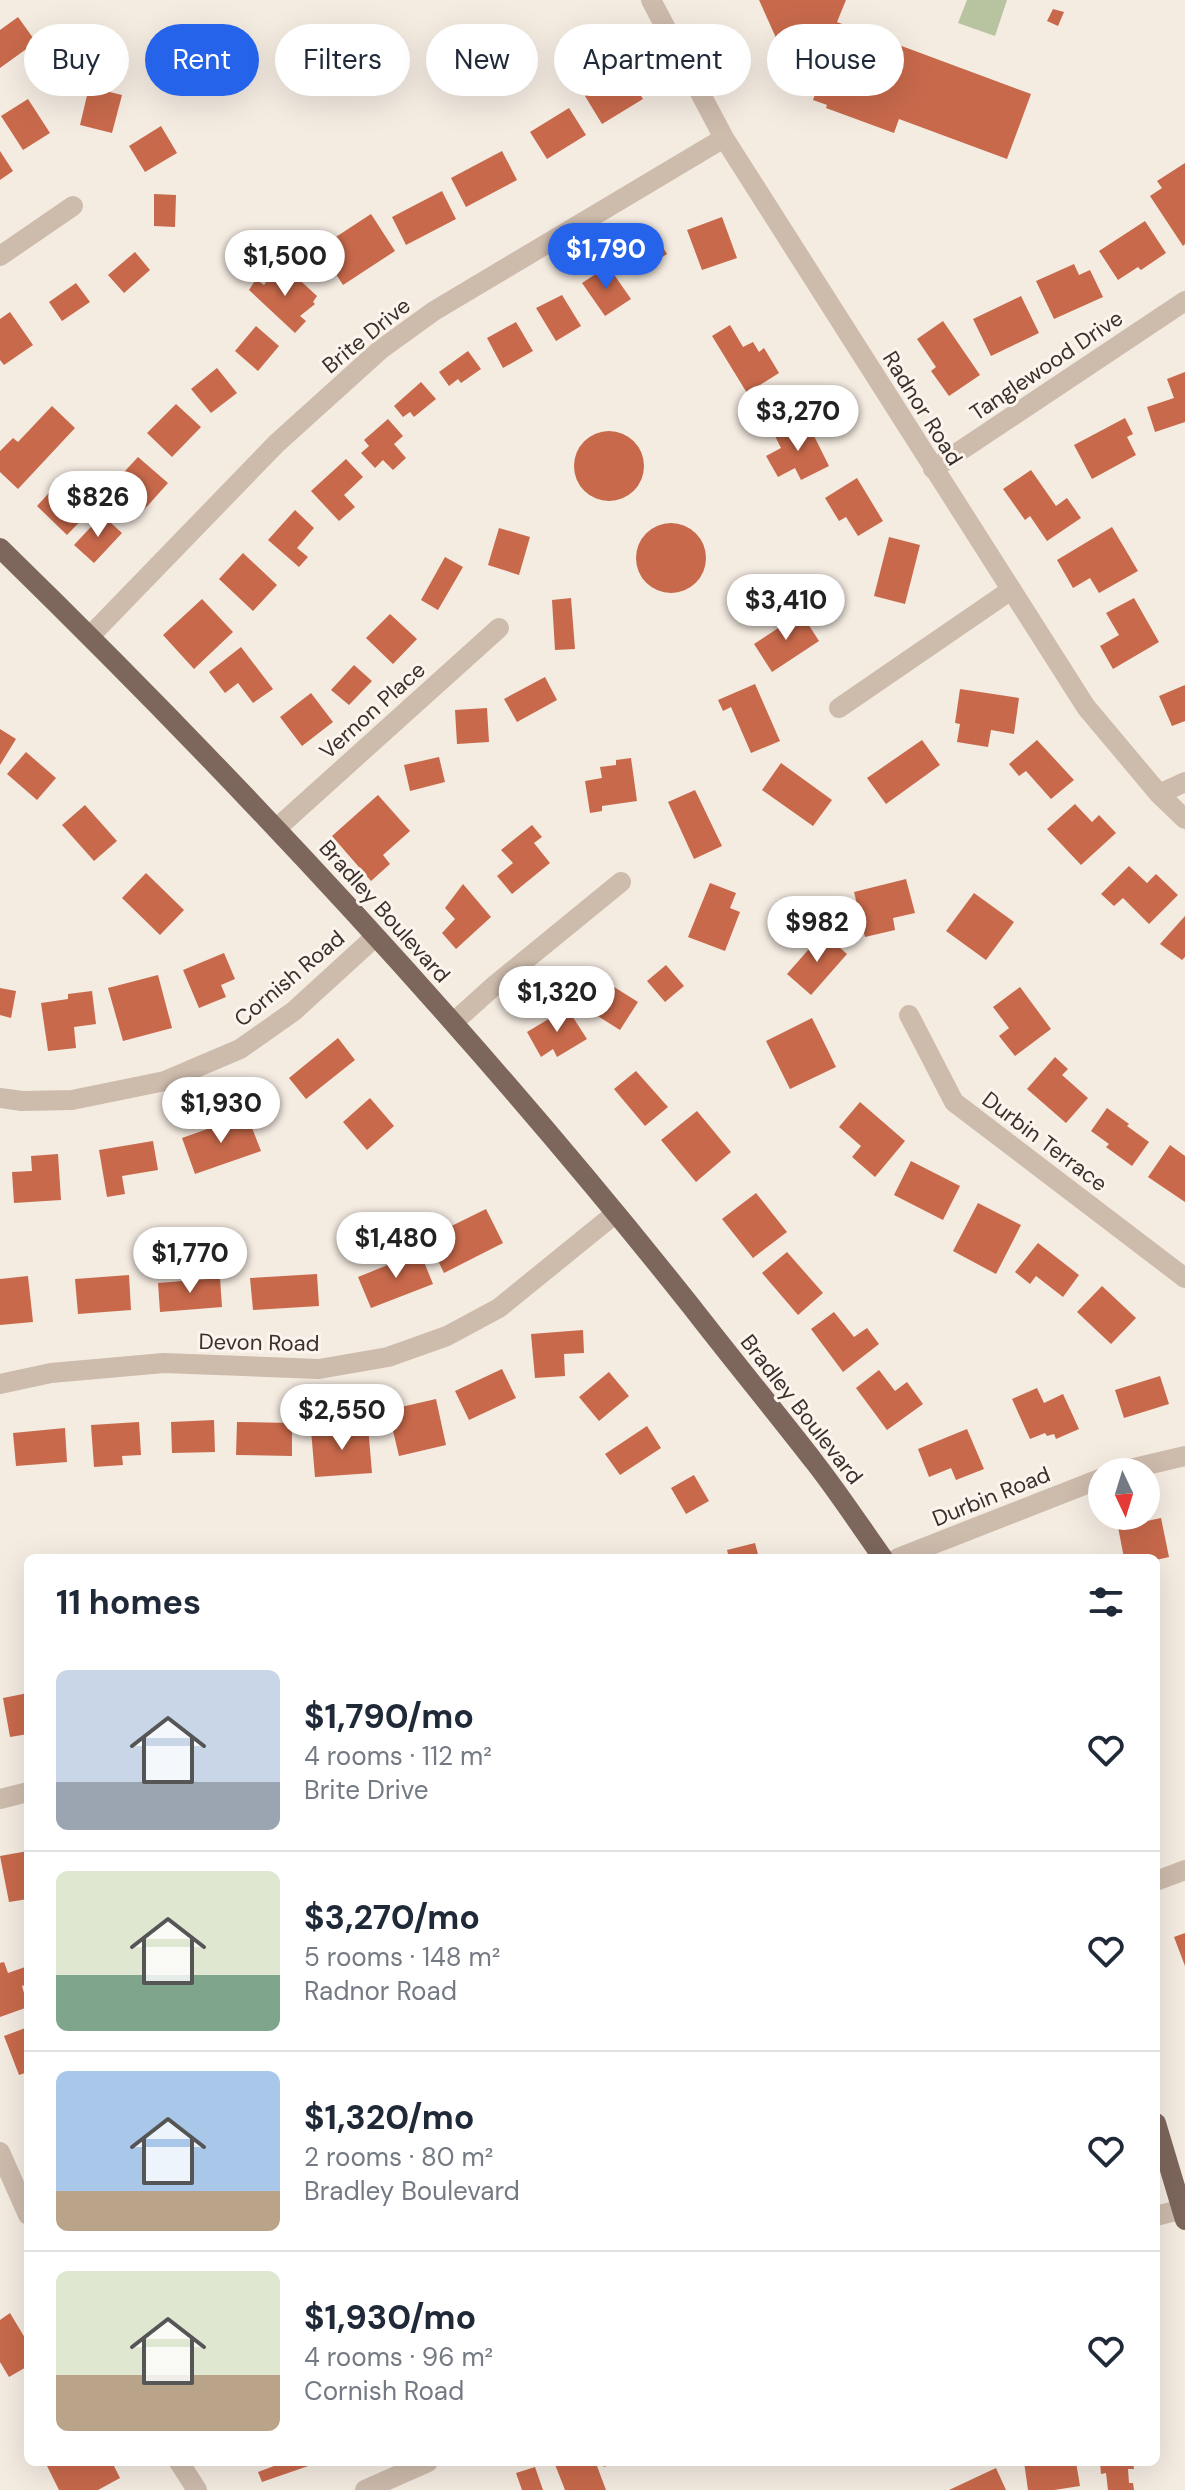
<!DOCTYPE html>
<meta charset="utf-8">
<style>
body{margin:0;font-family:"DM Sans",sans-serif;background:#f6f6f7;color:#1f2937;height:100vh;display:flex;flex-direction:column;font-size:30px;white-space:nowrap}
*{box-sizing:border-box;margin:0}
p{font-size:26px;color:#747a83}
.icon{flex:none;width:44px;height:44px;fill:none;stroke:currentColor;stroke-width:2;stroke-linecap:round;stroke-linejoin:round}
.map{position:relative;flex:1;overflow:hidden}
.side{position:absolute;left:24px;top:1554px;width:1136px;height:912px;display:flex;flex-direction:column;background:#fff;border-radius:12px;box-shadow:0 8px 32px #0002}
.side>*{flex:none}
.hud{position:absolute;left:24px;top:24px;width:1138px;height:72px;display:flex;gap:16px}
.needle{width:52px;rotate:176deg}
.tools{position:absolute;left:1088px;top:1458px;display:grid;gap:16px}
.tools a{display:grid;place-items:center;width:72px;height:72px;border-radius:50%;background:#fff;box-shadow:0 8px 32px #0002;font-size:40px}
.price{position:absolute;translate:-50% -68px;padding:0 18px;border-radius:28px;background:#fff;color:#222;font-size:26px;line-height:52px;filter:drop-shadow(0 2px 4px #0008)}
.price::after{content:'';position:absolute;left:50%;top:48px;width:24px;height:18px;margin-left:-12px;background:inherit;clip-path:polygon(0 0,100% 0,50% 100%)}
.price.selected{background:#2563eb;color:#fff}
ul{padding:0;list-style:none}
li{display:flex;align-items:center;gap:24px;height:200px;padding:0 32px}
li+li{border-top:2px solid #e0e1e3}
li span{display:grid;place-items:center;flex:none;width:224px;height:160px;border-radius:12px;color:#555}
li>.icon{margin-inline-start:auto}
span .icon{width:96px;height:96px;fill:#fffc;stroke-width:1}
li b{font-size:34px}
h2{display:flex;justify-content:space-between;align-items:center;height:96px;padding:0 32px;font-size:34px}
.tag{padding:0 28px;border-radius:36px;background:#fff;box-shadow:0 8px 32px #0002;font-size:28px;line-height:72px}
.tag.selected{background:#2563eb;color:#fff}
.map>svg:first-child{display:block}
.green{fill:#b8c4a0}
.building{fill:#c8694b}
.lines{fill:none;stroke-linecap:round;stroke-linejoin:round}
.minor{stroke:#cdbbac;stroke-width:20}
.major{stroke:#7d675c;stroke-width:20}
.labels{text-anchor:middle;stroke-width:6;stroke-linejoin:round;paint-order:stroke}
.street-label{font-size:22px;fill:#3b302b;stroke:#fbf5ee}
</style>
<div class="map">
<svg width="1185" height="2490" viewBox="0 0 1185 2490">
<rect width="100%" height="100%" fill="#f4ebe1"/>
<path class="green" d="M967 0H1007L995 36 958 23Z"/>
<path class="building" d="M759 0H846L837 22 1031 94 1007 159 899 119 894 133 826 108 827 105 813 100 817 88 796 80 799 72 784 37 777 40Z
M1053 9 1064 12 1058 26 1047 21Z
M18 17 36 42 0 68V30Z
M626 72 643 99 602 124 585 96Z
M89 87 122 95 112 133 80 125Z
M28 99 50 133 23 150 1 116Z
M569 108 586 135 547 159 530 132Z
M161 126 177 153 145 172 129 146Z
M0 151 13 171 0 180Z
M502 151 517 180 466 207 451 178Z
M1185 163V244L1183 246 1150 196 1162 188 1157 181Z
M442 191 456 219 406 245 392 217Z
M154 194 176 195 175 227 154 226Z
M371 214 395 251 343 285 319 248Z
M722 217 737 258 702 270 687 230Z
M1145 221 1166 253 1141 270 1138 267 1118 280 1099 251Z
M655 235 667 254 643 269 631 251Z
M135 252 150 270 124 293 108 275Z
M1074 264 1079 275 1090 270 1103 297 1054 319 1036 281Z
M608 266 631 299 605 316 582 283Z
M276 269 287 278 292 273 317 296 313 302 315 304 300 316 306 321 295 333 249 290 256 279 264 285Z
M76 283 90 302 62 321 49 302Z
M562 295 581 326 556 341 536 308Z
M1021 296 1039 333 991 356 973 319Z
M10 312 33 345 4 365 0 360V319Z
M943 321 980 375 949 396 931 371 936 367 917 339Z
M516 322 533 351 503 368 487 338Z
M730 325 743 347 753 342 759 352 764 348 779 373 747 393 712 336Z
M256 326 279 346 258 371 235 351Z
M468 351 481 369 461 383 458 379 449 386 439 372Z
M217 368 237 393 211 413 191 389Z
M1185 372V422L1155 432 1147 407 1174 398 1167 379Z
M421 382 436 399 414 417 410 412 403 417 394 406Z
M176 404 201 427 172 457 147 433Z
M52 406 75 428 18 489 0 472V451L13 438 18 442Z
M1125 418 1133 434 1127 437 1136 455 1092 479 1074 445Z
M388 419 403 436 394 444 406 458 393 470 383 460 375 468 361 453 369 446 364 440Z
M806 420 829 466 801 480 795 468 778 477 766 456 781 448 775 436Z
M574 466a35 35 0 1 1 70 0a35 35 0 1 1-70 0Z
M138 457 168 483 143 511 113 484Z
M346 459 363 477 344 495 355 507 339 521 311 491Z
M1031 470 1056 506 1067 498 1081 518 1047 541 1030 516 1025 520 1003 489Z
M857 478 883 521 858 536 846 517 839 521 825 498Z
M58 483 89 512 67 535 37 506Z
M295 510 314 528 297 548 308 557 299 567 268 540Z
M102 515 122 533 94 563 74 545Z
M636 558a35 35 0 1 1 70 0a35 35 0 1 1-70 0Z
M1112 527 1138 571 1099 593 1090 578 1073 588 1057 560Z
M499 528 530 537 519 575 488 565Z
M889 537 920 545 905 604 874 596Z
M243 553 277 585 253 611 219 579Z
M445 557 463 567 438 610 421 600Z
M571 598 575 649 555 650 552 600Z
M1134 598 1159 642 1113 669 1100 646 1119 635 1106 613Z
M202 599 233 632 194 669 163 635Z
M801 613 819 641 772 672 754 644Z
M390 614 417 639 393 664 366 638Z
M241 647 273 689 253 703 238 683 225 693 209 672Z
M354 665 372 681 349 705 331 690Z
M545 677 557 700 517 722 504 699Z
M755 684 780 741 751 753 731 707 723 711 718 700Z
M1185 685V721L1172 726 1159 696Z
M960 689 1019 698 1014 734 991 730 988 747 957 742 960 724 955 723Z
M311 693 333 722 302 746 280 717Z
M487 708 489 742 457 744 455 710Z
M0 729 16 739 0 765Z
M922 740 940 765 886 804 867 778Z
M1037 740 1074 780 1051 799 1026 771 1019 776 1009 764Z
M26 752 56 778 37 800 7 774Z
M439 757 445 782 410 791 404 765Z
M631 758 637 801 602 806V811L590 813 585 781 602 778 600 767 616 765V760Z
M781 763 832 800 813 826 762 790Z
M695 790 722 846 694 859 668 802Z
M378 795 410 831 383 855 390 864 371 881 332 836Z
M1075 804 1092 822 1099 815 1116 833 1081 865 1047 829Z
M85 805 117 841 94 861 62 825Z
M532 825 542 837 534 843 550 863 512 894 497 876 513 863 501 850Z
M1129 866 1147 883 1156 874 1178 895 1149 924 1123 898 1114 906 1101 894Z
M146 873 184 910 160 935 122 898Z
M906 879 915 913 893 918 895 930 865 937 854 892Z
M710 883 736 893 730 908 740 912 725 951 688 937Z
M463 884 491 917 456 949 442 933 455 919 445 908Z
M974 893 1014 922 986 960 946 931Z
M1185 916V957L1182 960 1160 944Z
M823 933 847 954 811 995 787 974Z
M224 953 235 979 221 985 226 997 199 1008 183 970Z
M666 965 684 986 665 1002 647 981Z
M158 975 172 1028 123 1041 108 988Z
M595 975 638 1002 620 1030 577 1003Z
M1020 987 1051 1029 1015 1056 999 1036 1009 1028 993 1007Z
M0 988 16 991 11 1018 0 1015Z
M92 991 96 1024 74 1027 76 1048 48 1051 41 1003 68 999V994Z
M567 1008 587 1039 557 1057 553 1049 541 1057 527 1032Z
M812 1018 836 1067 790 1089 766 1041Z
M338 1038 355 1060 306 1099 289 1078Z
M1055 1057 1068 1069 1062 1075 1088 1098 1066 1123 1027 1089Z
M636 1071 668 1107 645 1126 614 1089Z
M370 1098 394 1126 367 1150 343 1122Z
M860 1102 905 1141 875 1177 852 1157 861 1146 839 1127Z
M1107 1108 1129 1124 1127 1126 1149 1142 1132 1166 1106 1147 1109 1144 1091 1131Z
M697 1111 731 1152 696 1182 661 1140Z
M247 1115 261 1151 195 1174 182 1138Z
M153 1141 158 1170 122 1176 125 1194 107 1197 99 1150Z
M1170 1145 1185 1156V1202L1148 1177Z
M58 1154 61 1200 14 1203 12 1172 32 1171 31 1156Z
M911 1161 960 1186 943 1220 894 1195Z
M756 1193 787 1232 753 1258 722 1219Z
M978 1203 1021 1225 996 1274 953 1251Z
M486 1209 503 1243 444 1273 427 1238Z
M1038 1243 1079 1275 1063 1297 1036 1276 1030 1284 1015 1272Z
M420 1252 433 1284 371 1308 358 1277Z
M787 1252 823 1293 798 1315 762 1273Z
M317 1274 319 1306 253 1310 250 1278Z
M129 1275 131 1310 78 1314 75 1279Z
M28 1276 33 1322 0 1325V1279Z
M220 1278 222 1307 160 1312 158 1283Z
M1102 1286 1136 1318 1111 1344 1077 1312Z
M834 1312 854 1337 867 1328 879 1344 843 1372 811 1329Z
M583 1330 584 1353 564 1354 565 1376 535 1378 531 1334Z
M502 1369 516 1398 469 1420 455 1391Z
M879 1370 895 1391 907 1382 923 1404 887 1430 856 1388Z
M609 1372 629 1396 599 1421 579 1397Z
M1160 1376 1169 1404 1124 1418 1115 1390Z
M1037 1388 1044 1403 1063 1394 1079 1429 1056 1439 1054 1434 1047 1436 1045 1433 1030 1439 1012 1399Z
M436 1399 446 1445 399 1456 388 1410Z
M214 1420 215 1452 172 1453 171 1422Z
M139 1422 141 1455 122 1456 123 1465 94 1467 91 1425Z
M237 1422 292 1423V1456L236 1455Z
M368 1426 372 1473 315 1477 311 1430Z
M647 1426 661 1448 620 1475 605 1454Z
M65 1428 67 1462 16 1466 13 1433Z
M967 1429 984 1469 956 1480 951 1468 929 1477 918 1449Z
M694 1475 709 1501 686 1514 671 1488Z
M1161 1518 1169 1557 1156 1560V1558H1124L1118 1527Z
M755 1543 759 1558H729L727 1550Z
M28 1693V1734L10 1737 3 1698Z
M28 1851V1899L9 1902 0 1856Z
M1185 1933V1966L1174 1937Z
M4 1962 8 1973 28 1966V1984L22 1986 28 2007 0 2017V1963Z
M28 2027V2072L19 2075 4 2036Z
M10 2313 28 2343V2366L9 2377 0 2362V2320Z
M45 2462H112L120 2478 98 2490H59Z
M272 2462H314V2464L262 2482 258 2472 274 2466Z
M554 2462H616L604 2467 602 2464 597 2466 606 2490H565Z
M1024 2462H1076L1080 2486 1054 2490H1028Z
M1100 2462H1133L1134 2469H1128L1129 2483H1133L1134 2490H1108L1106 2473 1101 2474Z
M535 2467 543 2490H522L516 2473Z
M996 2468 1006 2490H949Z"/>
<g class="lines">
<path class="minor" d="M651 0 724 138 1086 707 1159 794 1185 819
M0 256 73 206
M933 469 1185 301
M90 636 277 443 380 350 434 311 724 138
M839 708 1011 590
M1159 794 1185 782
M277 828 499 628
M909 1015 954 1102 1185 1278
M454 1022 495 985 621 882
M0 1098 22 1101 72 1100 165 1081 240 1049 294 1011 375 937
M0 1384 51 1373 164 1363 319 1369 388 1357 447 1336 499 1308 616 1213
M1117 1472 1185 1456
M898 1558 1102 1478
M0 1799 28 1792
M1156 1881 1185 1870
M0 2152 28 2215
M1156 2216 1183 2209
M179 2462 197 2490
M365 2490 428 2462"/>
<path class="major" d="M0 548C245 787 478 1038 691 1306 732 1359 775 1411 816 1464 840 1495 861 1527 883 1558
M1156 2123 1185 2220"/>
</g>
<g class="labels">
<g class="street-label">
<text transform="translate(366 335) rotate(-39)" y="8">Brite Drive</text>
<text transform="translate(1046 365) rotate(-34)" y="8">Tanglewood Drive</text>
<text transform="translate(923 408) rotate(58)" y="8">Radnor Road</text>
<text transform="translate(372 710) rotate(-42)" y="8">Vernon Place</text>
<text transform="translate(385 911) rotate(48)" y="8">Bradley Boulevard</text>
<text transform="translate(289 978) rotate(-40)" y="8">Cornish Road</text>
<text transform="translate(1045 1141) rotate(37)" y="8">Durbin Terrace</text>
<text transform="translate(259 1342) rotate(1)" y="8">Devon Road</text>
<text transform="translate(802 1409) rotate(52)" y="8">Bradley Boulevard</text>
<text transform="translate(991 1496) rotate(-22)" y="8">Durbin Road</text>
</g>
</g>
</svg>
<div class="tools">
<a><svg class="needle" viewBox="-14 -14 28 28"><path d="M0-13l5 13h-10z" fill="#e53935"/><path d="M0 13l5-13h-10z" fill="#747a83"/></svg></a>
</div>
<b class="price selected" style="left:606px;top:291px">$1,790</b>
<b class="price" style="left:285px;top:298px">$1,500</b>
<b class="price" style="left:798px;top:453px">$3,270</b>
<b class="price" style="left:98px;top:539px">$826</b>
<b class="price" style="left:786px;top:642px">$3,410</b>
<b class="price" style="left:817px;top:964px">$982</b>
<b class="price" style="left:557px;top:1034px">$1,320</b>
<b class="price" style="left:221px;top:1145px">$1,930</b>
<b class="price" style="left:396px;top:1280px">$1,480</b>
<b class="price" style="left:190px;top:1295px">$1,770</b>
<b class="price" style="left:342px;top:1452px">$2,550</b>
<div class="hud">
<a class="tag">Buy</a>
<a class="tag selected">Rent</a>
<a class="tag">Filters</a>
<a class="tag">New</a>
<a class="tag">Apartment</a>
<a class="tag">House</a>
</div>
<section class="side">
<h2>11 homes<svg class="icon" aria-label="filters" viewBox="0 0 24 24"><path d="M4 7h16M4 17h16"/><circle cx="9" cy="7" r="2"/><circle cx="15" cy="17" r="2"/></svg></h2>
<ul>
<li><span style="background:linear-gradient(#c9d6e8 70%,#9aa5b1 0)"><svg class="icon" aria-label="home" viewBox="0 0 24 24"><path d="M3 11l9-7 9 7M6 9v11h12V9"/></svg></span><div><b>$1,790/mo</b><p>4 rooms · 112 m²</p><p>Brite Drive</p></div><svg class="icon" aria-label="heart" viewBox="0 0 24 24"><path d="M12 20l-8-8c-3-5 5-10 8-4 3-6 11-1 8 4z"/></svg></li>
<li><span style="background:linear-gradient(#dfe7d0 65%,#7fa58c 0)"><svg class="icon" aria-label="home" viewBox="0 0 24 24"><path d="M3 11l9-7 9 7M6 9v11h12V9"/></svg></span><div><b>$3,270/mo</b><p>5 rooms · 148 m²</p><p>Radnor Road</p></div><svg class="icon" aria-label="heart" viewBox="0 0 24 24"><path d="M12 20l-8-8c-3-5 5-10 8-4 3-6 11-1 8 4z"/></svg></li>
<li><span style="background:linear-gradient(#a9c7e8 75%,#b9a48a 0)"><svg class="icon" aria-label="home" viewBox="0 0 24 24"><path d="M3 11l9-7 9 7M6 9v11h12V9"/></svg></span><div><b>$1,320/mo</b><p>2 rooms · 80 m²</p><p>Bradley Boulevard</p></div><svg class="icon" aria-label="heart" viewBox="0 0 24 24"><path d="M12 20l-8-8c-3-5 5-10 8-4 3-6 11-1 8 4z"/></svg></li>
<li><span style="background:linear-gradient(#dfe7d0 65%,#b9a48a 0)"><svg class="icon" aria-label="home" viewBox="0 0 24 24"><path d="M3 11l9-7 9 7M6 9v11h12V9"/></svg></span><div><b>$1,930/mo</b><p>4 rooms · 96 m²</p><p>Cornish Road</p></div><svg class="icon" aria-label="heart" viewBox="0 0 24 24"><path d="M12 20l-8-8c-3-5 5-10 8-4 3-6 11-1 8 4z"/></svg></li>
</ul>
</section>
</div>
